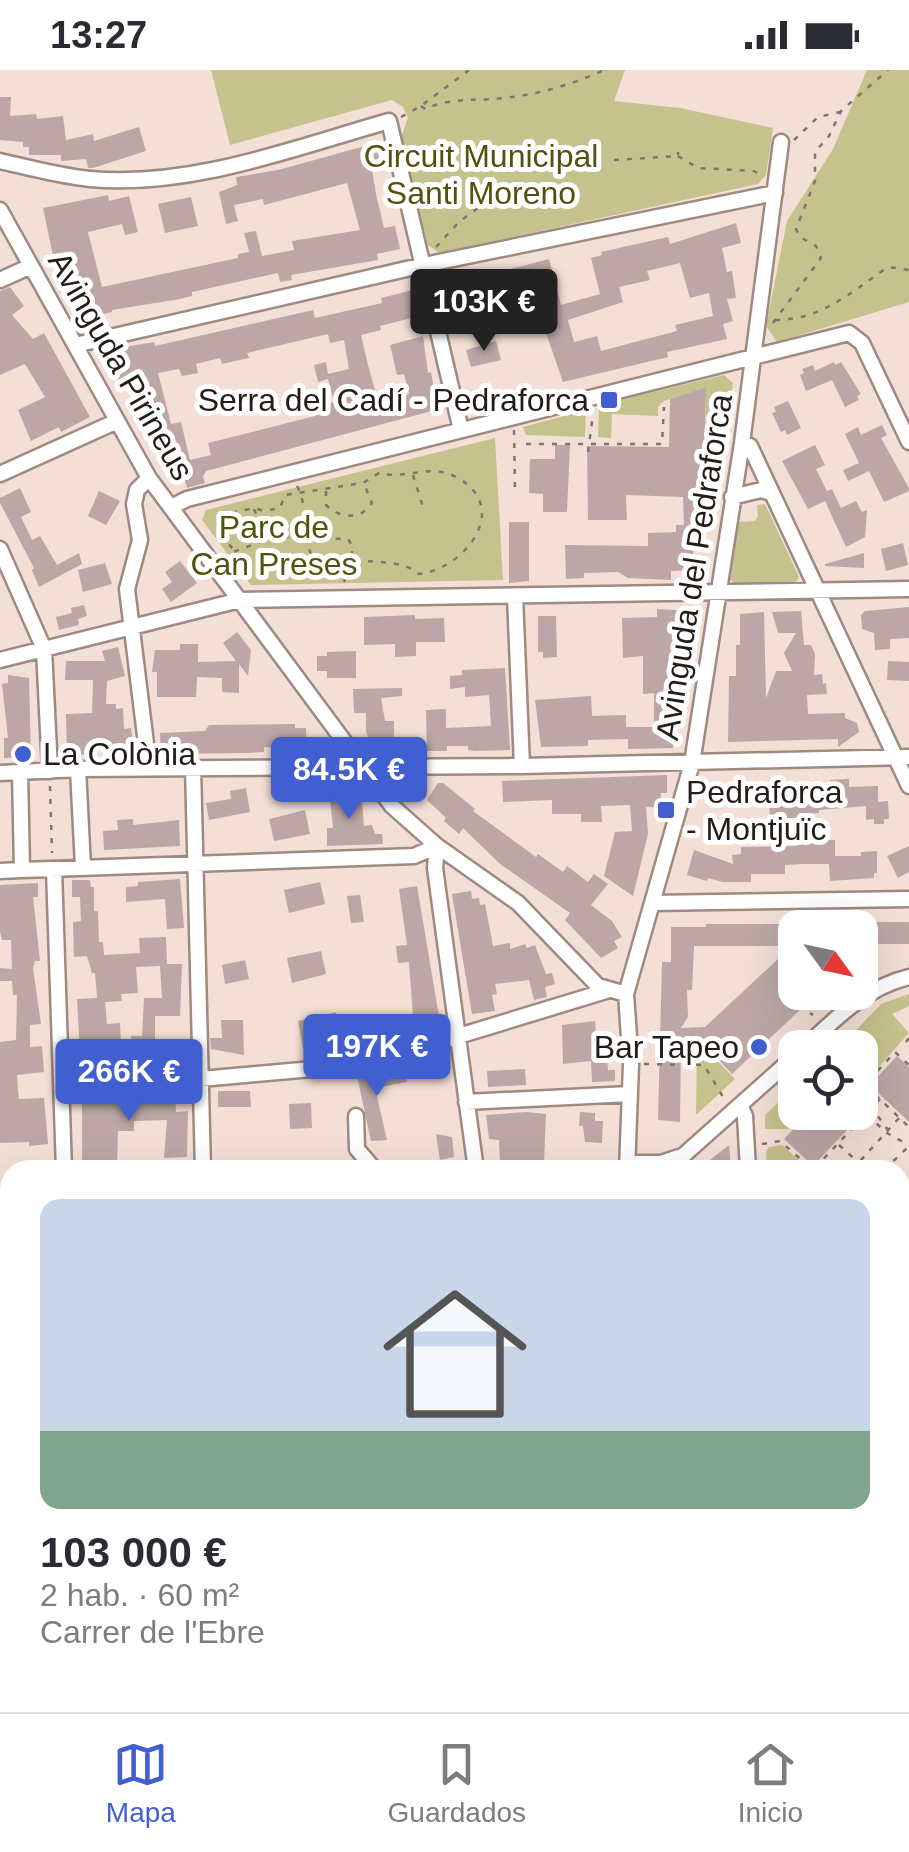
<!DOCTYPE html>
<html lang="es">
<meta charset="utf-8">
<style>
body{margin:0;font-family:Arial,sans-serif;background:#f2f2f3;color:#2b2b33;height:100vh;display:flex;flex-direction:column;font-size:38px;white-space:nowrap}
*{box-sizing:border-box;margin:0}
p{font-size:32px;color:#7c7c81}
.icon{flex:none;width:55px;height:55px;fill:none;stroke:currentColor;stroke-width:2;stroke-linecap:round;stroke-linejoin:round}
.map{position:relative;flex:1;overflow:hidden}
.sheet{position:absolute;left:0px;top:1090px;width:910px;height:552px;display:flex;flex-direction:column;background:#fff;border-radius:30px 30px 0 0;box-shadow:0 10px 40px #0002}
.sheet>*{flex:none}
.needle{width:65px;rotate:123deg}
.tools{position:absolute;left:778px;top:840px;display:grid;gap:20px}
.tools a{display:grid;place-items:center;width:100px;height:100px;border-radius:20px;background:#fff;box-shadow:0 10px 40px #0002;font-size:50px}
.price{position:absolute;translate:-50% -85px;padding:0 22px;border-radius:10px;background:#425fd1;color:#fff;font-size:32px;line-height:65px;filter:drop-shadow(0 2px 5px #0008)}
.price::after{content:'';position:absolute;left:50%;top:60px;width:30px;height:22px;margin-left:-15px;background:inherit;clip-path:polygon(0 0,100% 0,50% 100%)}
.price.selected{background:#222;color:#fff}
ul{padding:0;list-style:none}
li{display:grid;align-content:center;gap:20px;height:530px;padding:0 40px}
li span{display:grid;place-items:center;height:310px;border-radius:20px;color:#555}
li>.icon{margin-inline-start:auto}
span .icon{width:180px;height:180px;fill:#fffc;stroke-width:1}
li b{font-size:42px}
.status{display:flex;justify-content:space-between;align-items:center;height:70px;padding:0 50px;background:#fff;direction:ltr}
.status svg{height:28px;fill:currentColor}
.tabs{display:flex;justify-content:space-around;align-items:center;height:140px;border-top:2px solid #e1e1e2;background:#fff;font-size:28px;color:#7c7c81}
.tabs a{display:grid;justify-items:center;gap:5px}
.tabs .selected{color:#425fd1}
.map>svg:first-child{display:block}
.green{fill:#c6c28d}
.building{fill:#bca7a6;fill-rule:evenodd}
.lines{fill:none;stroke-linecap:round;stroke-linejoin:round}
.minor-casing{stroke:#9d8b82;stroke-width:19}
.path{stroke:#81746d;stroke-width:2.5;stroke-dasharray:5 8;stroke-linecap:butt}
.minor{stroke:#fff;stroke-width:14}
.poi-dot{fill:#425fd1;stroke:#fff;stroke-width:4}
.labels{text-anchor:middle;stroke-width:10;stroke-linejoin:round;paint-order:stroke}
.park-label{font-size:32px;fill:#55500e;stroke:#fff}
.street-label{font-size:32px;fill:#231c18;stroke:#fff}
.poi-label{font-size:32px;fill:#231c18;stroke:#fff;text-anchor:end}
</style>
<div class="status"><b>13:27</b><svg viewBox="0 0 49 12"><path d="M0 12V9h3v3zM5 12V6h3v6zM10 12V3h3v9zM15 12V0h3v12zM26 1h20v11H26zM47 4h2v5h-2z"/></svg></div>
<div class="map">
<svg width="909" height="1642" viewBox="0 0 909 1642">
<rect width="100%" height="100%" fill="#f3dfd5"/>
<path class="green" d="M211 0H625L614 31 680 38 773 58 766 105 758 114 439 183 428 175 401 67 408 48 403 37 392 30 230 75Z
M867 0H909V232L777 272 766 256 787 151 833 79Z
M724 305 733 313 723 380 705 379 706 317 664 331 658 337V346L612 344 611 368 598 367 599 335Z
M586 340 585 367 526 365 523 357Z
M495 368 503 510 251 515 202 450 206 440Z
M765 434 799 507 794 515 737 516 729 508 738 452 755 451 758 446 757 435Z
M909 924V936L892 944 909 963 860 1018V978L840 977 881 934Z
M697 970 735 1009 696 1045Z
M785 1026 795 1036 797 1050 788 1059H765V1045Z
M782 1075 803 1094 798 1100H767L766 1081 769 1077Z
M662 1632H875V1633L867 1642H662Z"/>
<path class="building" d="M0 27H11L10 46 36 44 37 49 63 46 66 70 93 64 94 71 139 57 146 81 93 98H88L86 89 61 91V85H29V77H23V72L0 70Z
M376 73 381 99 372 100 376 124 384 158 395 156 400 179 377 184 378 190 291 205 292 210 280 212 278 203 192 222V226L180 229 112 240V242L88 248 83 225 73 227 63 187 54 190 43 138 108 125 109 131 129 126 138 162 125 165 122 154 88 162 102 217 238 188V184L249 182 244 163 256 161 262 186 294 180 292 171 360 160 347 113 264 135 263 129 234 135 238 151 226 154 219 122 237 115 236 107 278 100Z
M191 127 198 156 165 163 158 134Z
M736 153 741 173 722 178 727 202 732 201 736 228 727 229 733 251 723 254 727 269 667 282 668 287 563 312 546 263 534 261 525 225 502 231 495 203 549 189 561 235 600 224 591 188 602 185 601 182 668 167 670 174ZM680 193 690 228 709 223 713 246 675 255 677 261 601 281 597 266 574 272 568 250 623 232 619 217 650 210 647 201Z
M10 217 24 236 12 245 33 269 44 263 90 347 61 362 59 357 31 371 18 340 45 327 25 294 0 305V221Z
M413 220 419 246 380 256 381 260 361 265 368 295 378 331 409 324 404 304 397 305 390 275 423 266 428 303 431 302 434 318H438L443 338 206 401 203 407 205 413 187 418 178 386 162 390 152 351 143 353 132 310 119 313 112 279 154 272 155 276 313 240 315 248 382 233 381 228ZM328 264 330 273 344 270 349 299 328 304 326 292 314 295 318 312 328 309 334 332 313 337 315 346 208 373 211 385 190 390 181 352 171 354 158 303 179 299 182 306 198 303 196 294 220 288 222 294 249 288 247 283Z
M496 271 501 290 471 297 466 280Z
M834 292 835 295 841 292 861 324 857 326 859 330 845 337 832 310 806 321 800 305 804 303 802 299 813 295 815 301Z
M706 317 703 427H694L693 500 671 501V510L628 508 618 502 584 503V508L566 509 565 475 648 476V463L676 462V455H684L683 427 626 425 627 450H588L587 376 669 377 670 329Z
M788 331 801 358 787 365 785 360 781 362 772 343 776 342 774 337Z
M882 355 887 365 881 368 909 418V421L884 432 869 401 848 411 843 400 859 393 845 364 858 357 861 365Z
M555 375H570L567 442H543V424L529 423 530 389H555Z
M815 375 825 395 816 399 827 421 832 419 841 438 856 431 862 442 867 440 865 467 846 477 825 431 808 439 782 391Z
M20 418 31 442 21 447 32 470 40 466 57 495 79 483 82 494 39 517 32 500 34 498 0 433V428Z
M99 421 120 431 106 455 88 446Z
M509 452H529V511L509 513Z
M903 473 908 495 886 501 881 479Z
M864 483V498L825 496V494Z
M180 491 197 513 171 532 162 519 172 512 165 502Z
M105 493 112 514 83 522 78 500Z
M84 535 87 546 78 549 79 555 59 560 56 547 72 543 71 538Z
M909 537V568L890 569V579L875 580 874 563 862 559 861 545 865 541Z
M657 539 690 541 691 551 685 558 686 588 677 591V621H674L672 646 673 678 628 679V669L588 670V676L541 677 535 630 591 626 592 646 626 645V657H654V623L643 624V586L623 588 622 548 657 547Z
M801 541 804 575H811L815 584 814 605 822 604 823 614 826 613 827 624 807 625 808 644 845 643V648L857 653 859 662 838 677V669L728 672 729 606H736V575H740V544L764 542 766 628 776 601H792L784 583 796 563H778L772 542Z
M415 545V549L444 548 445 572H416V586L395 587V574L364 575V547Z
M538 546H556L557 587 543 588V582H538Z
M237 562 251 580 248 606 239 594V623L222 622V608L197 607 196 627H157V602H152L155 580H180V574H198V592L236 591 223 573Z
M118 577 125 606 107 611 106 634H116V639L123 638 124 659 131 658 134 683 114 685V677L93 678 94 684 67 685 66 644 92 643 93 610H65L66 591H105L102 581Z
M356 581V608H327V601H317V586H327V582Z
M888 591 909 592V611L887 610Z
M505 598 510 680 475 681 468 680V676H447V681H427L426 640 446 639V658L491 656 489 625 465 627V617L450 619V606L462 605V600Z
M8 605 29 608 31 687 4 688V668H8L2 614 8 613Z
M402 618V626L381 628 385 651H394V678H376L375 670H369L366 661V643H354L353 619Z
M295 654V658H306L307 679 264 677V682L247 683 161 684 160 663 205 661 209 655Z
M667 705V723H661L660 737H646L648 764 633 826 604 806 615 762 632 761 630 735 601 736 602 752H581V744H552V730L503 732 502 711Z
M849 709V717L878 716V732L888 731 889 749H884V754H874V749L866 750V736L819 740V743L810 744V747L770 749 769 731 800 729 799 718 830 717V710Z
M739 712H756V734H739Z
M438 713H443L475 739 473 741 536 787 538 784 563 802 567 796 588 812 594 804 608 814 591 835 612 851 622 867 614 871 618 878 601 888 565 850 570 843 500 794 463 758 459 764 444 751 446 748 427 730Z
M246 718 250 742 209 750 206 733 231 729 230 721Z
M329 719H346L347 723H355V731H362L364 756 372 755 375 764H382L383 774 327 776V758H333Z
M305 740 310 764 274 771 269 749Z
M133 749V755L179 750 180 776 104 780 103 761 118 760 117 750Z
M796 770H835V786H861V782L877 781V803H874V808L830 811 829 794H802L785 795V804H751V812H723L708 808 707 811 687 805 694 780 733 794 732 785 741 784V777L797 776Z
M909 776V802L898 808 887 786Z
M180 809 184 858 167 859 165 829 126 832V817L138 816V812Z
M72 810H90L91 817H94V841H98L99 872H103L104 885 140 883 139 868 166 867 167 894H182L180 946H155V979H132L131 966H142L144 928H162L160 896 136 897 138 923 121 924 122 931 105 932 107 954 120 953 121 973H106L108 998 81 999 77 929 97 928 95 903H92L87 886 74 887 73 852 81 851 80 827H72Z
M320 812 325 834 289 843 284 820Z
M38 813V827H33L40 891H35L33 898 41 954 30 955V977L42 976 44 1002 17 1005 18 1019 19 1029 44 1028 48 1074 29 1076V1072L0 1073V972L16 970 17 925H13L12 911H0V898L12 899 11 870H2L0 861V815Z
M417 816 440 952 421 960 420 945 413 946 409 892 398 893 396 876 407 875 399 819Z
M471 821 472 829 479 828 480 835 485 834 493 876 510 873V879L525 874 527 878 535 875 546 904 552 903 555 914 545 917 547 927 534 930 529 910 495 914 497 924 492 925 495 941 472 944 452 824Z
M360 825 364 852 351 853 347 826Z
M860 852H909V874H860Z
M706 854H795V876H694L692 920H687L688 947 681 958 705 957 778 889 795 907V922H819L732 1004 699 968 681 969 680 1052 658 1050 662 892H671V857H706Z
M321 881 326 904 292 913 287 888Z
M245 890 249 909 225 914 222 895Z
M336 942 342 967 303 978 298 951Z
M396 947 400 973 372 978 367 951Z
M221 950H243L244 985 211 979 210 968H222Z
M595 951 597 985H607L608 1000H615V1011L592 1012 591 991 563 994 562 955Z
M176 978H185L186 995 168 996V989H162V979Z
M897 986 909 997V1052L870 1015Z
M525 999 526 1015 488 1017 487 1001Z
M404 1000 407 1012 375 1018 387 1070 371 1071 357 1006Z
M175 1021 176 1042 188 1041 187 1087 164 1088 167 1050 134 1051V1061H118L117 1094 82 1095V1023L109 1022V1031Z
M218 1021H250L251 1037H218Z
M311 1033 312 1058 290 1059 289 1034Z
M526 1042 546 1044 544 1093H500L499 1070 489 1069 486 1045Z
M580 1042 595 1043V1051H603L602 1073 585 1072 583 1056H579Z
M809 1042H864L813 1096 784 1069Z
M436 1064 452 1067 454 1087 440 1090Z
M729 1075 731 1100 706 1093Z"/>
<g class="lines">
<g class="minor-casing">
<path id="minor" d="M0 91C30 98 60 106 90 109 191 118 294 78 389 51L461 360
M0 140 149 408 392 736 437 776 518 833 598 916 626 924
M0 210 31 196
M75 275 424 195 775 123
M742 373 750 376 909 716
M0 404 115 352
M732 427 761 420 771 423
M171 437 187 429 849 263 862 273 909 372
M0 479 44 579 50 701
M515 526 522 696
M0 590 240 530 909 519
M193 697 203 1100
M149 698 127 519 140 470 134 434 137 420 149 408
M78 699 522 696 909 687
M0 703 20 702
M437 776 435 798 476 1100
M83 797 78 699 20 702 22 800 414 786 437 776
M54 799 64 1100
M0 801 22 800
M652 833 909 829
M804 978C835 949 866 917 909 907
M62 1013 201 1009 367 994 606 921
M466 1032 630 1024
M741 1037 745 1046 748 1100
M356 1046 357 1079 375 1100
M627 1100 631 995 626 924 692 693 742 373 781 72
M628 1100 637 1093H661L679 1087
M667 1100 795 986
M0 1214 10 1212
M900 1360 909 1363
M900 1394 909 1392
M900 1599 909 1577
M0 1632 10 1631
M64 1632H82
M98 1632V1642
M518 1632 520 1642
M329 1642 392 1632
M614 1642 615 1632
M642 1642V1632
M883 1642 888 1632
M906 1642 909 1630"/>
</g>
<path class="path" d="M421 36 425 39C454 26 481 32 512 27 543 23 576 13 604 0
M401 47 421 36 469 0
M794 70 818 47 840 42
M678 86 698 98 754 101 763 106
M614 90 678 86V82
M436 177 460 151 516 111
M775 250C822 250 851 222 888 197L909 200
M773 253 821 188 816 176 800 167 796 159 815 111V82L829 66 841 41 888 0
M514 360 515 423
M526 374H662L664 337
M588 382 593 344
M413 405 423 437
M297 416C311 441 297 472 319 495L350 491
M326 421V435C339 448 361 451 372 433L364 414
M254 439 266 469
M222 486 274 467 348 469 353 477 351 490C373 493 402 489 419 504 465 499 513 437 456 407 430 393 406 410 379 403L363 413 285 425 280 438 264 441 254 438 220 445 216 449 222 467 235 481
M344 512 351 492
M50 716 52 783
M806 846V858
M832 922 833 923
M810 943 813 945
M909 968 906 972 909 975
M644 994 704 995 723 1027
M866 1016 909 1057
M860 1020 895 982 909 995
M860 1028 872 1038 888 1060
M867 1045 887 1063 907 1074
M762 1074 780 1071 813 1100 880 1029
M839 1075 859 1093
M852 1100 899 1048
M884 1100 909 1076
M900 1149 909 1140
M900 1207 909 1209
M900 1212 909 1221
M0 1235 10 1233
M900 1235 909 1226
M900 1273 909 1278
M900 1300 909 1302
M681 1642 686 1632"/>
<use href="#minor" class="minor"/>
</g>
<g class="poi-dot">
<rect x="599" y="320" width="20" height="20" rx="5"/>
<circle cx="23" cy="684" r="10"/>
<rect x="656" y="730" width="20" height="20" rx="5"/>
<circle cx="759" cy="977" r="10"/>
</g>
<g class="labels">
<g class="park-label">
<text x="481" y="97">Circuit Municipal<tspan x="481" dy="37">Santi Moreno</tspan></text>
<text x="274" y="468">Parc de<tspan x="274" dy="37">Can Preses</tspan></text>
</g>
<g class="street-label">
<text transform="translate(121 296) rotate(60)" y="11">Avinguda Pirineus</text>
<text transform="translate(694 497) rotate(-81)" y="11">Avinguda del Pedraforca</text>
</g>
<g class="poi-label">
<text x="589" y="341">Serra del Cadí - Pedraforca</text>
<text x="43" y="695" text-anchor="start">La Colònia</text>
<text x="686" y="733" text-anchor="start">Pedraforca<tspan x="686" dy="37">- Montjuïc</tspan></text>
<text x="739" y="988">Bar Tapeo</text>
</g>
</g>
</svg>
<div class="tools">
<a><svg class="needle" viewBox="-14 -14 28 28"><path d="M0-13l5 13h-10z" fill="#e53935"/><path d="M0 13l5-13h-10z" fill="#7c7c81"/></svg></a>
<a><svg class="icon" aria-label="locate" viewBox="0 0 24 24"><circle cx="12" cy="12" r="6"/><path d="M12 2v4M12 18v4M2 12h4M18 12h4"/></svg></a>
</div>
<b class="price selected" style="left:484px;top:284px">103K €</b>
<b class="price" style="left:349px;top:752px">84.5K €</b>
<b class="price" style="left:377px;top:1029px">197K €</b>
<b class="price" style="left:129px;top:1054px">266K €</b>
<section class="sheet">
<ul>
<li><span style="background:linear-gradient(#c9d6e8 75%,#7fa58c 0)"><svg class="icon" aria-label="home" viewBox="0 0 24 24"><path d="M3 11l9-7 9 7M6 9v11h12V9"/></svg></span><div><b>103 000 €</b><p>2 hab. · 60 m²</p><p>Carrer de l'Ebre</p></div></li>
</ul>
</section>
</div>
<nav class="tabs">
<a class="selected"><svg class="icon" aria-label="map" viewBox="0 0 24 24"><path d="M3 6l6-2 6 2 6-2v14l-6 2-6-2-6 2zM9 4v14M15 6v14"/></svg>Mapa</a>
<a><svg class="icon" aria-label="saved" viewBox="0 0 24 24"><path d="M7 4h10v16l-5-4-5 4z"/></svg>Guardados</a>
<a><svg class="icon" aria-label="home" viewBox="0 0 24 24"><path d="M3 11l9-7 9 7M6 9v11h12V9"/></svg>Inicio</a>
</nav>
